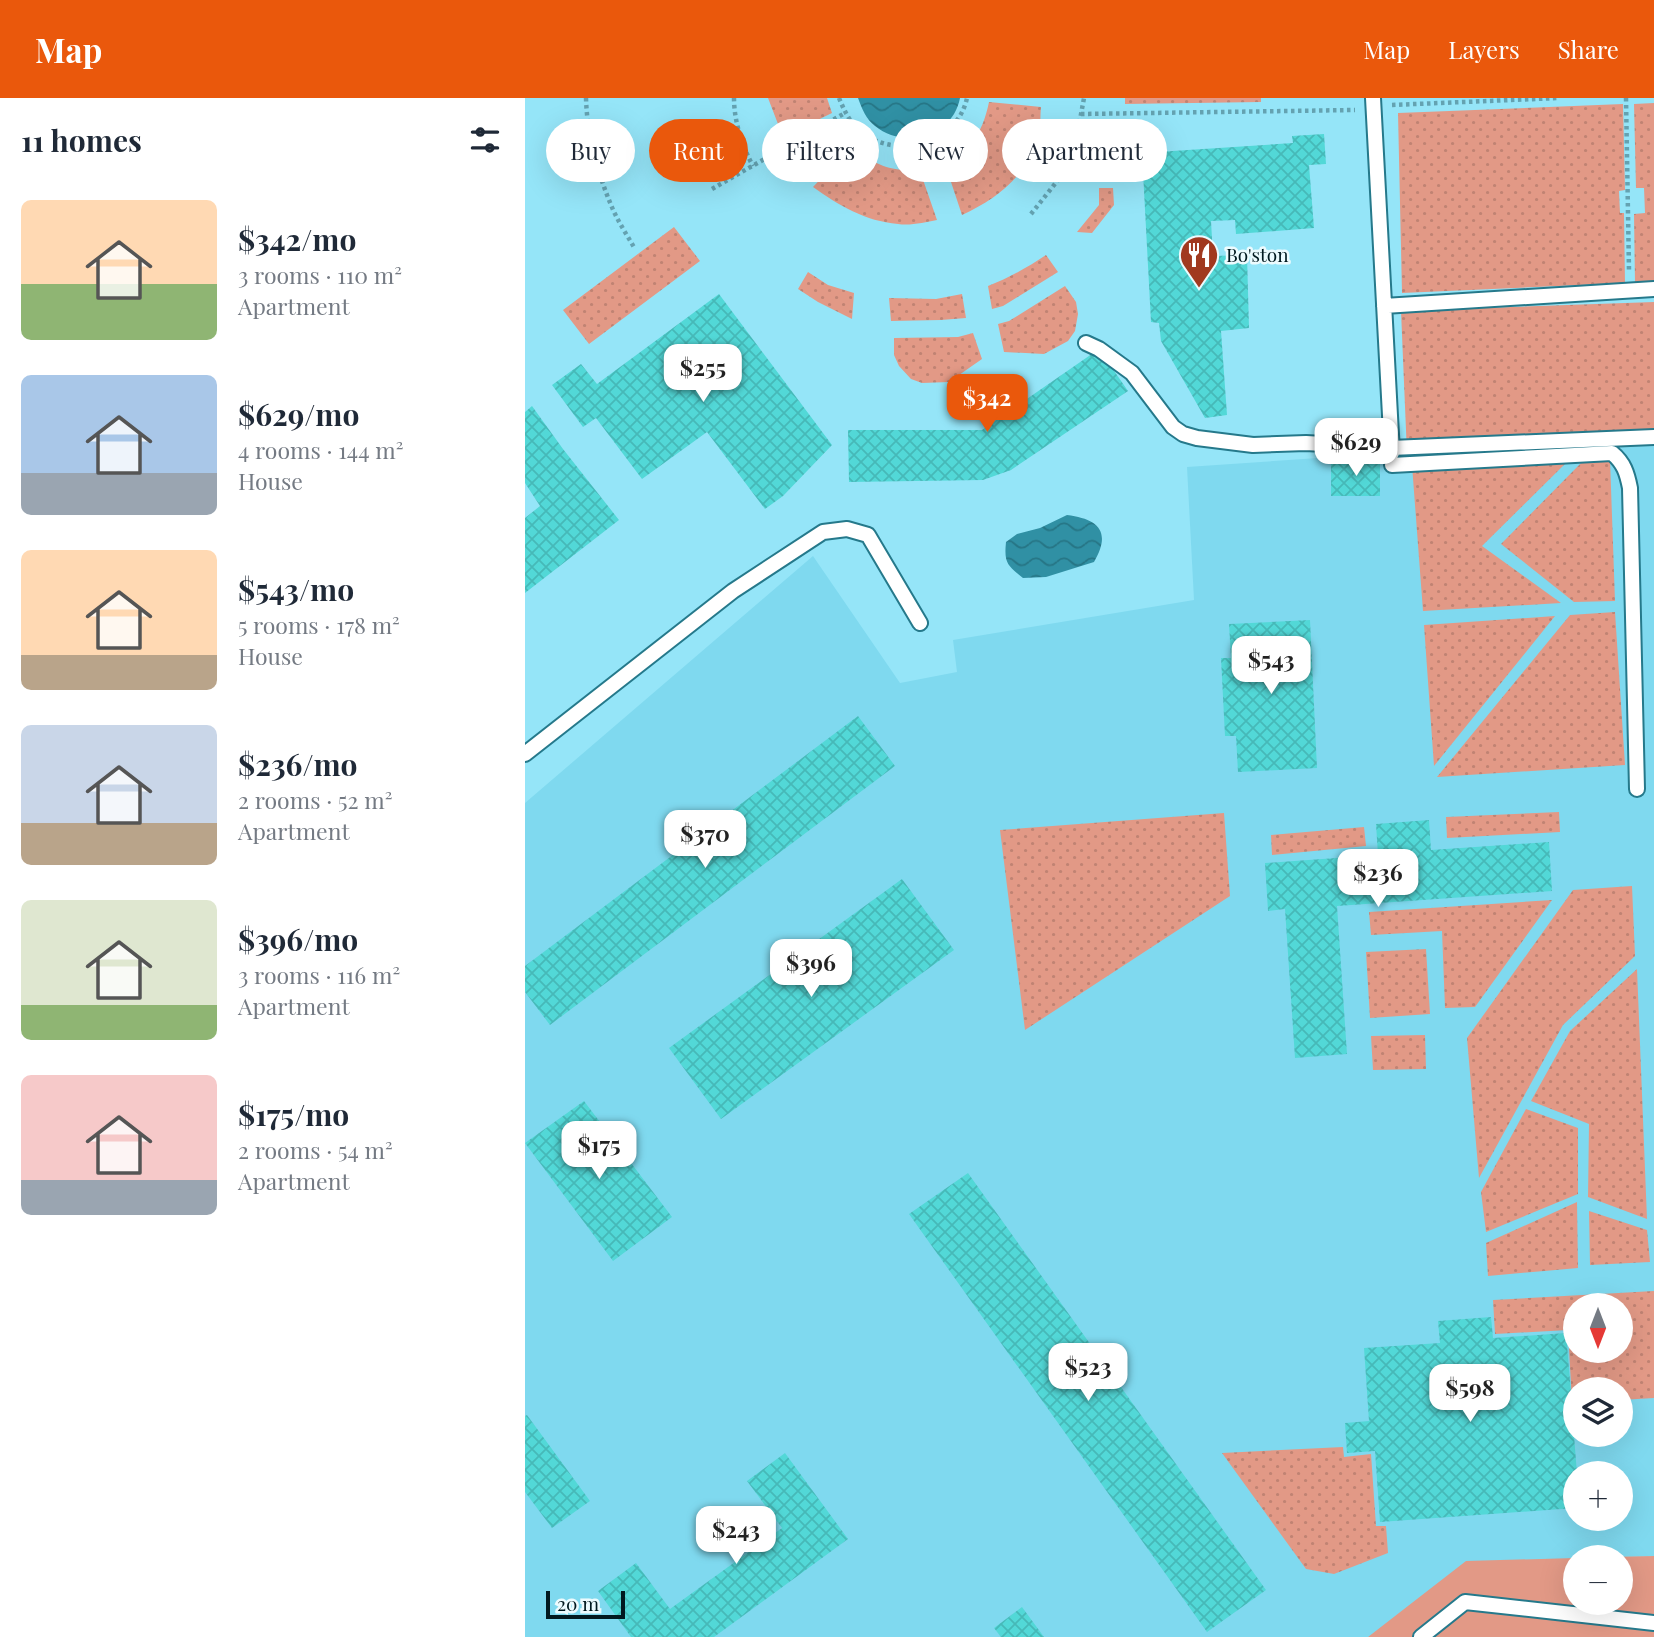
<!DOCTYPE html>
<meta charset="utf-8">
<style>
body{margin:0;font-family:"Playfair Display",serif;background:#f6f6f7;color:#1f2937;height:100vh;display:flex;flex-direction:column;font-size:26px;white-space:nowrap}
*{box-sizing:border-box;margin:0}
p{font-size:23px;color:#747a83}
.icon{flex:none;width:38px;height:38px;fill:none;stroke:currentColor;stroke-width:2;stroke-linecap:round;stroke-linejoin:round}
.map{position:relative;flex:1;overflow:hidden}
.details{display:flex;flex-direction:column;background:#fff;width:525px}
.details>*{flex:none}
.top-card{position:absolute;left:21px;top:21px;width:665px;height:63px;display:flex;gap:14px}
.needle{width:46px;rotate:180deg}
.fabs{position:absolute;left:1038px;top:1195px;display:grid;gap:14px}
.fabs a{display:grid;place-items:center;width:70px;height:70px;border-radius:50%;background:#fff;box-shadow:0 7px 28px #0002;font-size:35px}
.scale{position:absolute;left:21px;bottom:18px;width:79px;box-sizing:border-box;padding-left:7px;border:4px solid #01191f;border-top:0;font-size:19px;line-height:24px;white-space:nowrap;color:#01191f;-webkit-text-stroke:5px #ecfbfe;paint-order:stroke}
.price{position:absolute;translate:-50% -60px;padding:0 16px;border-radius:14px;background:#fff;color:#222;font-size:23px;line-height:46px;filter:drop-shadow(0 2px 4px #0008)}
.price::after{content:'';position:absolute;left:50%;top:42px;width:21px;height:16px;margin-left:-10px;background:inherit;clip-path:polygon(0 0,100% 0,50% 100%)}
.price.on{background:#ea580c;color:#fff}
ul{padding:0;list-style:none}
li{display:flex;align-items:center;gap:21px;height:175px;padding:0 21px}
li span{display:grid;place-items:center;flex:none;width:196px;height:140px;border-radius:10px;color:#555}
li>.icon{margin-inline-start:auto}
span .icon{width:84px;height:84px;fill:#fffc;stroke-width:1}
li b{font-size:30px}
h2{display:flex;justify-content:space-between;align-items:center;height:84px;padding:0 21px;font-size:30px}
.tag{padding:0 24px;border-radius:32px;background:#fff;box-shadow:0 7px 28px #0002;font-size:24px;line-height:63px}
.tag.on{background:#ea580c;color:#fff}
header{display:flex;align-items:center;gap:42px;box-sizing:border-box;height:98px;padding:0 35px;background:#ea580c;color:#fff}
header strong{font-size:33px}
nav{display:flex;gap:38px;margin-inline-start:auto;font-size:24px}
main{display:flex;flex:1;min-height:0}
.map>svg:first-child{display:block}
.built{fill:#7fd9ef;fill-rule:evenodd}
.grass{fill:url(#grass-dots);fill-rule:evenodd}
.park{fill:#e29986}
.water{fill:url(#water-waves)}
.building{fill:url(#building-cross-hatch)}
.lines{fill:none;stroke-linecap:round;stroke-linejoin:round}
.service-casing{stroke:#25798b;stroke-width:18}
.path{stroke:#64a2b1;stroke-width:4.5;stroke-dasharray:3.5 3.5;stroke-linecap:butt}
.service{stroke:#fff;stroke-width:14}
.labels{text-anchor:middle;stroke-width:5;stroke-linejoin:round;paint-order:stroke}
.poi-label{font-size:19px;fill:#01191f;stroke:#ecfbfe;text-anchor:start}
</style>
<header>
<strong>Map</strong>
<nav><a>Map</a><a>Layers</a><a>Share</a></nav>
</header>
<main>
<section class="details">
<h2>11 homes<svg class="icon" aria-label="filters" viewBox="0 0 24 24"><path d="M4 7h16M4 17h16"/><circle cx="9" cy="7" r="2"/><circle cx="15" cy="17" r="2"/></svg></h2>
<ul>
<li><span style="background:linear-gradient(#ffd9b3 60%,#8fb573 0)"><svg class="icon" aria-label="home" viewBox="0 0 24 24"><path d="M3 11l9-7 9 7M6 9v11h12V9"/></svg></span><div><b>$342/mo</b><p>3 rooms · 110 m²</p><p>Apartment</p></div></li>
<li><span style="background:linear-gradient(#a9c7e8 70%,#9aa5b1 0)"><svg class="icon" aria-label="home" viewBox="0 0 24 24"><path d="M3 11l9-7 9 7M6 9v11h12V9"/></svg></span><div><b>$629/mo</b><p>4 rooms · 144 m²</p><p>House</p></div></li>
<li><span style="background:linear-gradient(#ffd9b3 75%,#b9a48a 0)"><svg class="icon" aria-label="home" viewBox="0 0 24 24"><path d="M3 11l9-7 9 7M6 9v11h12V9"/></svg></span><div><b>$543/mo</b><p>5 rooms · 178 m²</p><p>House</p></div></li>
<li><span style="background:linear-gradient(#c9d6e8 70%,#b9a48a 0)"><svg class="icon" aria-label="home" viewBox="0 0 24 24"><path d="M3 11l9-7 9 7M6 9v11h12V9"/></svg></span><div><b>$236/mo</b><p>2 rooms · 52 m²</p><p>Apartment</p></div></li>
<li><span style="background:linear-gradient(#dfe7d0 75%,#8fb573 0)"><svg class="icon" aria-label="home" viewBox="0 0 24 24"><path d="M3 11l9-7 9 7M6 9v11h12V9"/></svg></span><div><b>$396/mo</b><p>3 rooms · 116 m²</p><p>Apartment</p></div></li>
<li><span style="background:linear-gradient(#f6c9c9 75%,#9aa5b1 0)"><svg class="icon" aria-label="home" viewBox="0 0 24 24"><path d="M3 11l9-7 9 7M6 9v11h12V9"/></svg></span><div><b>$175/mo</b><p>2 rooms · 54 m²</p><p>Apartment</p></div></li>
</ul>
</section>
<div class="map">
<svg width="1129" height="1539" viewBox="0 0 1129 1539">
<defs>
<pattern id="grass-dots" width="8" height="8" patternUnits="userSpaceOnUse" patternTransform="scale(1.75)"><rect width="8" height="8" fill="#e29986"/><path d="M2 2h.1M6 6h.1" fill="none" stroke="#c08373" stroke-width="1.8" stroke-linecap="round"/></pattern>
<pattern id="water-waves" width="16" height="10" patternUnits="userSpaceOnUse" patternTransform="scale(1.75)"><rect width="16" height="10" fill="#3090a4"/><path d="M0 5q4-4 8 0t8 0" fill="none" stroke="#267585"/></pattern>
<pattern id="building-cross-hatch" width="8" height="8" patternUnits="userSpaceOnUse" patternTransform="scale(1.75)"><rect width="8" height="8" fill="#52d8d7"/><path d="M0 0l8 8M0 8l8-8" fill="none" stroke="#46b9b8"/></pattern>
</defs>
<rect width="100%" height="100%" fill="#95e5f8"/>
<path class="built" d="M1129 345V1458L1050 1460 843 1539H0V705L288 458 375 585 432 574 428 542 669 502 662 369 867 355ZM1050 1208H1096V1253H1050ZM1050 1292H1096V1337H1050ZM1050 1376H1096V1421H1050Z"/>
<path class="grass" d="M243 0H302L307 15 258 39Z
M600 0H736V4L600 6Z
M464 4 516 9C515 18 516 28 514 37 504 76 472 101 437 117L419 63C427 57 436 52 444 46 456 36 461 18 464 4Z
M1129 5V184L1110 185 1109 116 1120 115 1119 90H1111L1109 6Z
M1098 6 1100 92 1094 93 1095 115H1099L1100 185 877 195 873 15Z
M326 49C354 68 360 72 395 73L412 122C400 124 386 128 373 126 340 123 315 108 288 89Z
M574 90H588L589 107 567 135 552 134 574 107Z
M149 129 175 163 64 246 38 212Z
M521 157 533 174 478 208 467 211 463 188C484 180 503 169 521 157Z
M283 174 303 187 329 195 327 221 293 204 273 191Z
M540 188 551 204 553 216 550 233 543 243 519 256 479 254 473 226 484 223Z
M437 196 441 220 416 222 366 223 364 200 411 201Z
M1129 204V343L882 356 876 213Z
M448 235 457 261 424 284 397 285 386 281 374 268 369 257V240L433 239Z
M1045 361 957 448 1036 505 898 513 887 367Z
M1060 361H1085L1090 503 1049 504 976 446Z
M1090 514 1100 667 912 679 1045 517Z
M1030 518 909 668 899 527Z
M1034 714 1035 734 922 740 921 719Z
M699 715 705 798 500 932 475 732Z
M839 729 841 748 747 757 746 737Z
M1107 788 1110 858 1038 927 954 1080 942 940 1048 792Z
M1027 802 950 909 920 910 917 833 846 837 844 814Z
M901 851 905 916 845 920 841 854Z
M1112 871 1122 1121 1063 1099 1064 1026 1006 1003 1045 933Z
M900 937 901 971 848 972 846 938Z
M1001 1011 1053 1030V1096L961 1134 956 1094Z
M1052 1104 1053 1170 963 1178 961 1145Z
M1064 1113 1122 1132 1125 1164 1065 1167Z
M1129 1193V1300L1096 1302V1292H1050V1304L1047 1305 1043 1232 970 1236 968 1202ZM1050 1208H1096V1253H1050Z
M818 1349 819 1359 846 1356 851 1428H861L863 1455 809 1476 781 1471 697 1355Z"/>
<path class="park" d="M1129 1458V1539H843L941 1463 1050 1460V1505H1096V1460L1083 1459Z"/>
<path class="water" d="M333 0H435C434 5 432 11 429 16 413 42 374 48 350 28 341 21 337 11 333 0Z
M542 417C573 421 587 433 569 464L521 479 498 480C482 467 479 465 481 444L492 436 515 430Z"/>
<path class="building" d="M799 36 801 66 784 67 789 130 711 136 710 122 686 123 688 158 722 157 724 230 696 233 702 317 680 320 636 243 634 225 626 224 617 55 768 45 767 38Z
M194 196 307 347 258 398 240 411 182 334 117 381 71 320 58 329 27 287 56 266 72 286Z
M574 251 603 293 486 372 458 382 324 384 323 332H457Z
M7 308 38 351 94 422 0 495V420L15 408 0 385V314Z
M806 362H855V398H806Z
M785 522 792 670 713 674 711 638H700L696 560H706L704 526Z
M333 618 370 668 25 927 0 894V868Z
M904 722 906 752 1024 744 1027 793 812 808 822 956 770 960 760 811 743 813 740 765 853 757 851 726Z
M377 781 429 852 196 1021 144 950Z
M59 1003 147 1119 88 1163 0 1045Z
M443 1075 741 1492 682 1534 384 1116Z
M966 1219 968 1240 1041 1235 1047 1307H1050L1049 1337 1052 1376H1050V1410L855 1424 850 1353 822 1355 820 1325 844 1323 839 1250 915 1245 913 1223Z
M2 1317 65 1403 27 1430 0 1394V1318Z
M260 1355 323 1441 189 1539H106L73 1493 111 1465 145 1511 257 1430 222 1383Z
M497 1509 519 1539H476L469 1530Z"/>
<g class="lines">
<g class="service-casing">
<path id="service" d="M848 0 867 355
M859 208 1129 191
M561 245 574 251 607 275 648 329 658 336 672 340 728 347 781 345 866 350 1129 339
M867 367 1087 355C1099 365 1102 375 1105 390L1112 691
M0 656 208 493 298 434 322 431 343 437 395 525
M896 1539 940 1504 1129 1525"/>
</g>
<path class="path" d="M61 0C62 37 72 73 86 107 92 122 102 137 110 151
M209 0C209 23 217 48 228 68
M314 0C319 12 324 23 334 32 369 63 432 47 442 0
M1101 0 1104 173
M867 7 1034 0
M556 16 830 12
M187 91 320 15
M506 116 533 82 551 43 559 0"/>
<use href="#service" class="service"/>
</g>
<defs>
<g id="restaurant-pin" transform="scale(2.0125)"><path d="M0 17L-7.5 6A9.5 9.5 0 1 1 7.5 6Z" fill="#a1391f" stroke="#ecfbfe"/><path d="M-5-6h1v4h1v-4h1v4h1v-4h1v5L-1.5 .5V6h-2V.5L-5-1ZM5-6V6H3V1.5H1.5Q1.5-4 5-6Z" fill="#fff"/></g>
</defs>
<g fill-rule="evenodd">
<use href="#restaurant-pin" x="674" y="157"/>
</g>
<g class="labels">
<g class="poi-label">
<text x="701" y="164">Bo'ston</text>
</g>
</g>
</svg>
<div class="fabs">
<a><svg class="needle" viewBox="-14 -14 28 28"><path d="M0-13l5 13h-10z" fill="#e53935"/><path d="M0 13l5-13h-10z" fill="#747a83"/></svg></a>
<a><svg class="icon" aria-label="layers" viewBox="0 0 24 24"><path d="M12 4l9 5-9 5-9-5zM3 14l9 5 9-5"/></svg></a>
<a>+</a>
<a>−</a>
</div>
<div class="scale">20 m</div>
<b class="price" style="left:178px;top:306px">$255</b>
<b class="price on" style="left:462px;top:336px">$342</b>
<b class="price" style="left:831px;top:380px">$629</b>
<b class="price" style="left:746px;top:598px">$543</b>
<b class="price" style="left:180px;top:772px">$370</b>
<b class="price" style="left:853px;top:811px">$236</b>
<b class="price" style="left:286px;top:901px">$396</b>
<b class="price" style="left:74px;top:1083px">$175</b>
<b class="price" style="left:563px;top:1305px">$523</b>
<b class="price" style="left:945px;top:1326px">$598</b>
<b class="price" style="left:211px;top:1468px">$243</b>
<div class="top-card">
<a class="tag">Buy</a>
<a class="tag on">Rent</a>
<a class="tag">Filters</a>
<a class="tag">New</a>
<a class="tag">Apartment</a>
</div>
</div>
</main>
